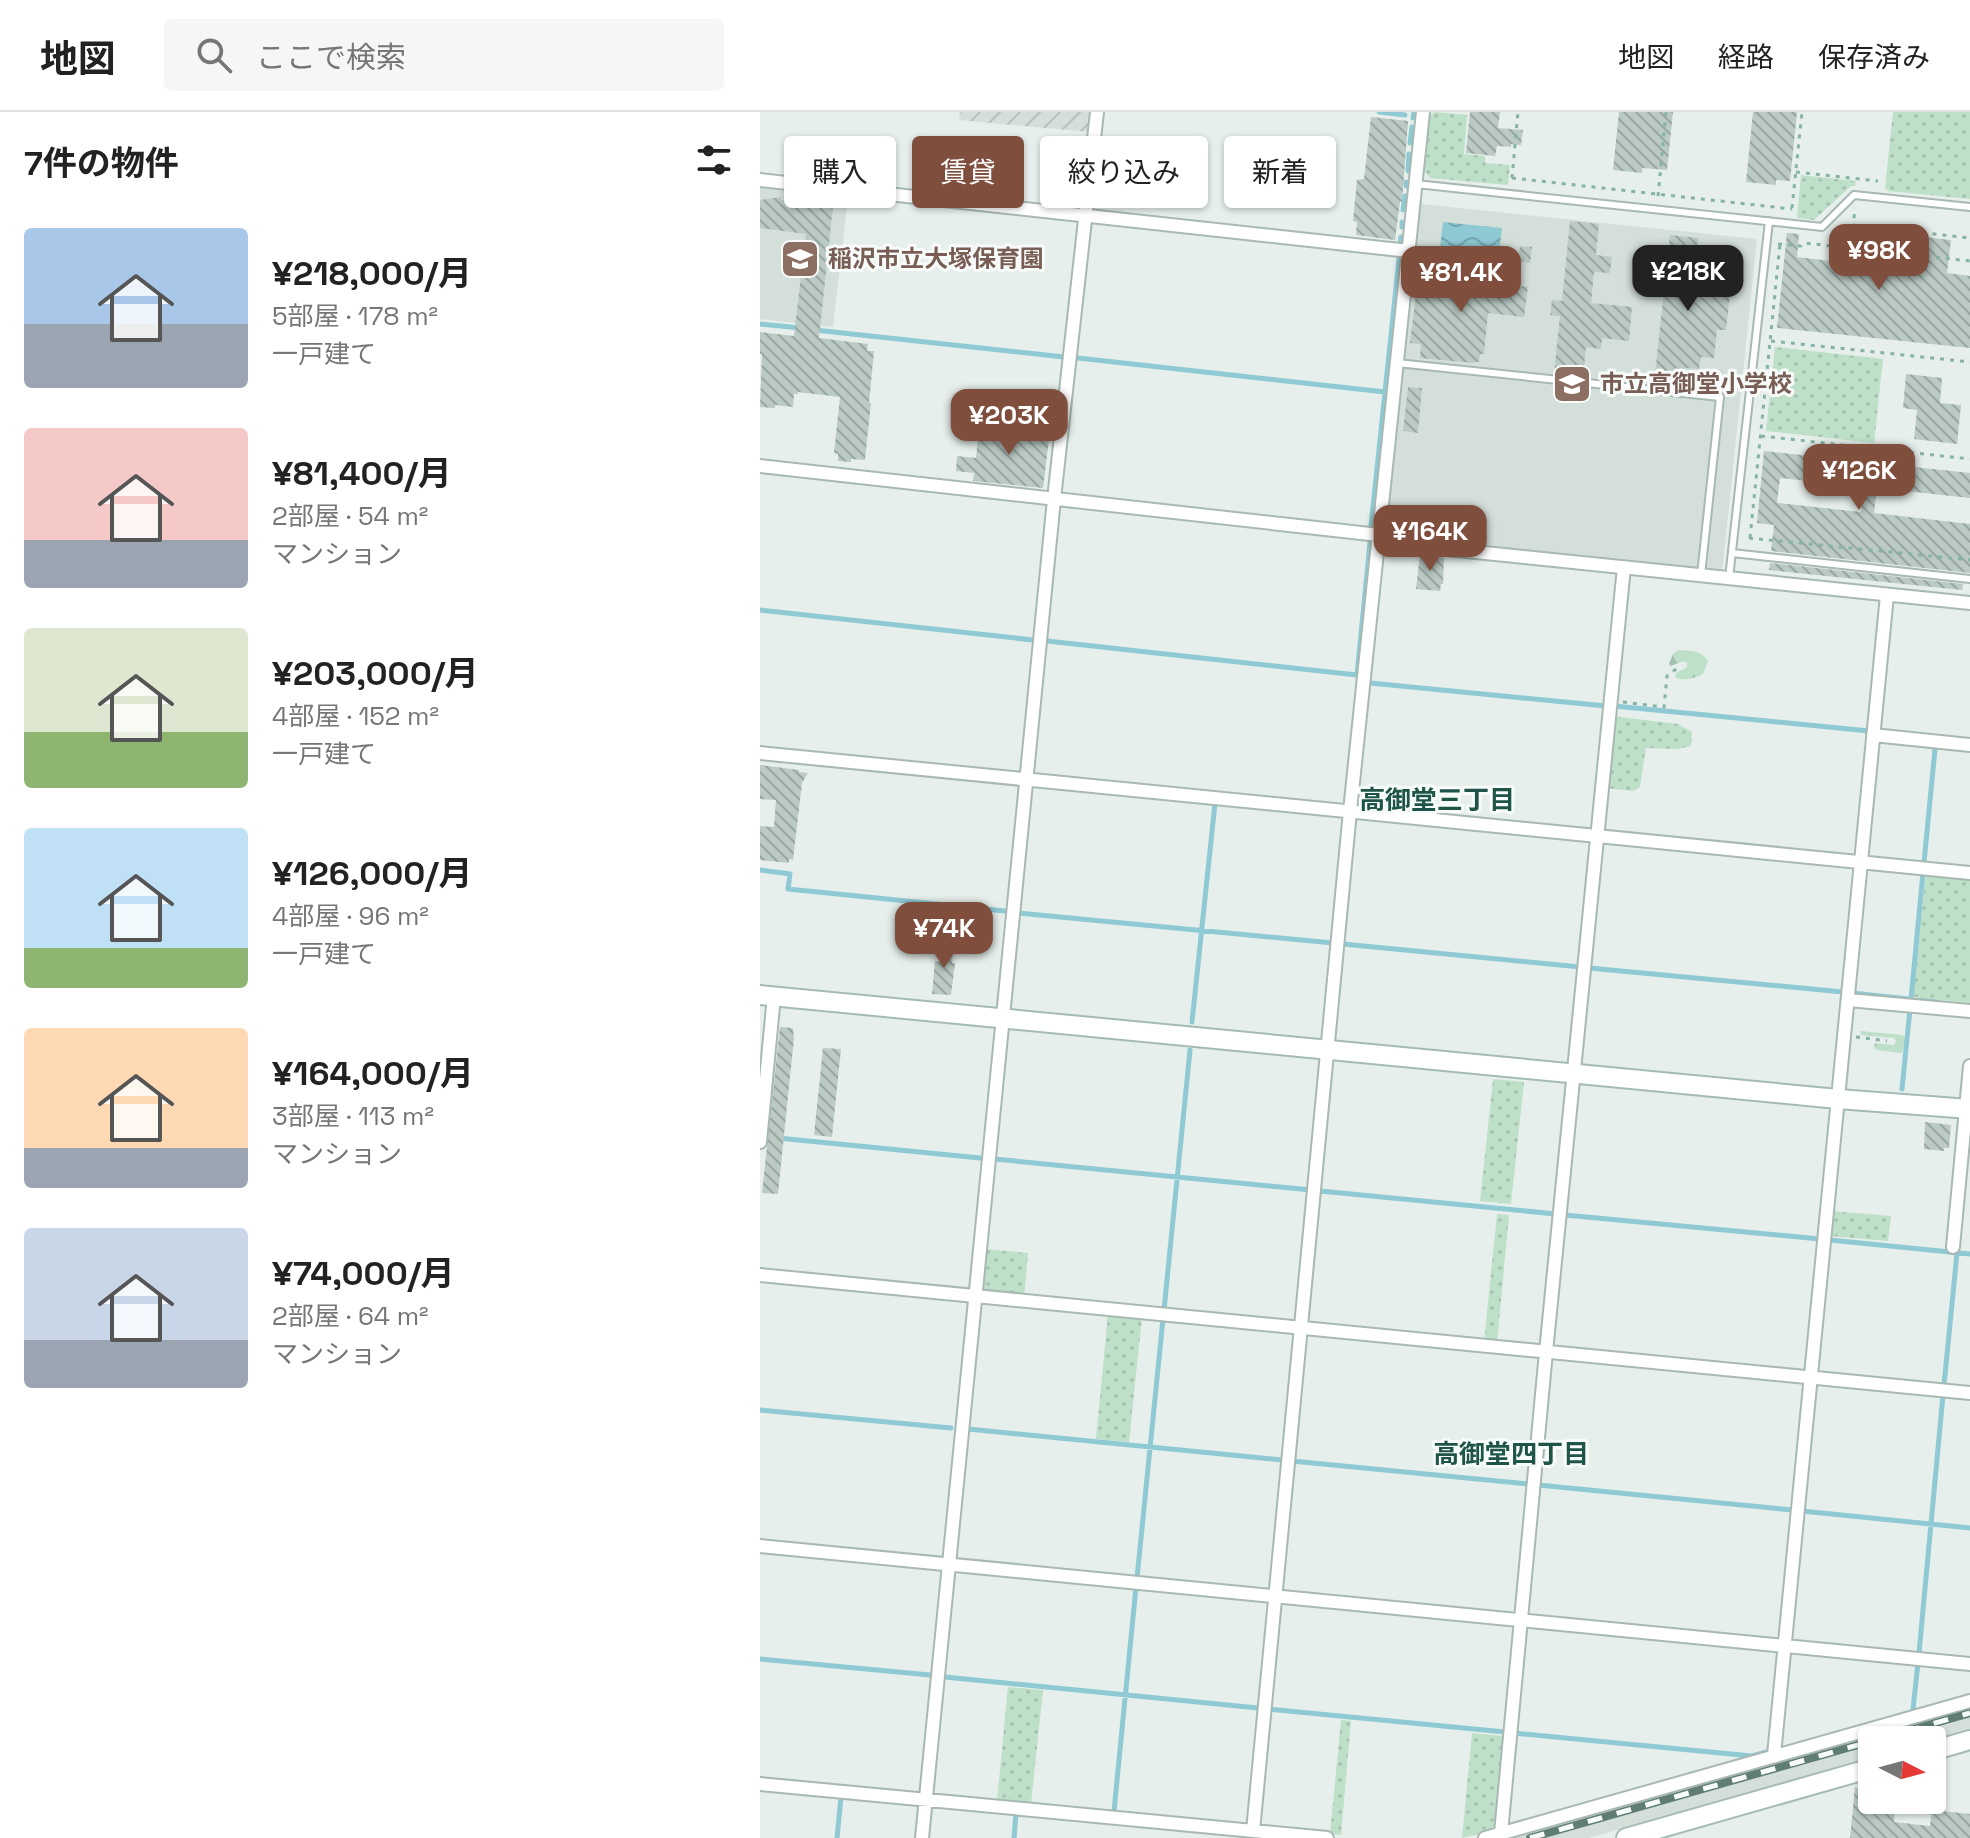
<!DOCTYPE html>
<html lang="ja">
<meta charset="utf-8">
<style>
body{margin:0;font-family:"Space Grotesk","Noto Sans JP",sans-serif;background:#f6f6f6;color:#222;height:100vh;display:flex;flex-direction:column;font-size:30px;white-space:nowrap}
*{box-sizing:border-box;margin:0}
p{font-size:26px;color:#767676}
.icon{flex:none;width:44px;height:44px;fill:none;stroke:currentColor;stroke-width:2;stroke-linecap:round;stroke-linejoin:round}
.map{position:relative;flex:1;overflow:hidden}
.sheet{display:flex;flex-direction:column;background:#fff;width:760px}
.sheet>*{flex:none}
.guide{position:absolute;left:24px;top:24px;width:760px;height:72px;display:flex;gap:16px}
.needle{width:52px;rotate:96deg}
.tools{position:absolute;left:1098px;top:1614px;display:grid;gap:16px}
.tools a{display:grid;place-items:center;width:88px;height:88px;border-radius:8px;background:#fff;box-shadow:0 2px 6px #0004;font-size:40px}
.price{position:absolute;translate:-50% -68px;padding:0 18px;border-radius:16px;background:#804e3d;color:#fff;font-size:26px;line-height:52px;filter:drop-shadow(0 2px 4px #0008)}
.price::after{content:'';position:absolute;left:50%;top:48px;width:24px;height:18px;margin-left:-12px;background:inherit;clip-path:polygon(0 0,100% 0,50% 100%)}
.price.current{background:#222;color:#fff}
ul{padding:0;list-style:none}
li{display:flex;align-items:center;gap:24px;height:200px;padding:0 24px}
li span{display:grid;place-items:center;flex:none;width:224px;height:160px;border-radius:8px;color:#555}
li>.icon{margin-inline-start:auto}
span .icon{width:96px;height:96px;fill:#fffc;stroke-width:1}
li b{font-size:34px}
h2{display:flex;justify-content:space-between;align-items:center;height:96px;padding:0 24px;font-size:34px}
.pill{padding:0 28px;border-radius:8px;background:#fff;box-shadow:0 2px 6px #0004;font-size:28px;line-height:72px}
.pill.current{background:#804e3d;color:#fff}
header{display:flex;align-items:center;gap:48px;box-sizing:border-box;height:112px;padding:0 40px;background:#fff;border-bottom:2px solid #e0e0e0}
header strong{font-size:38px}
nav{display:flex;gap:44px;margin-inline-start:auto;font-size:28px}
.search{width:560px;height:72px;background:#f6f6f6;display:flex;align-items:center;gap:20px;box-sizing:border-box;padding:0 28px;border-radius:8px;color:#767676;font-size:30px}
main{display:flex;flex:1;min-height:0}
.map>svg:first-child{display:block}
.built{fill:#d4dfda}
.industrial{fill:url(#industrial-furrows)}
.grass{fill:url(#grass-dots)}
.forest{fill:url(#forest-firs)}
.water{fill:url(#water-waves)}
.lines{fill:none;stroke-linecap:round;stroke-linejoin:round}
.stream{stroke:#8ec9d4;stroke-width:5}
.building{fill:url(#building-back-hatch);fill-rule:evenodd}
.lane-casing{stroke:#a8b8b2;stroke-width:10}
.street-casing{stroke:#a8b8b2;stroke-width:16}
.secondary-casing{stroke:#a4bbb3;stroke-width:22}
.path{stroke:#86b3a5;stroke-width:3;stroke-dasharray:4 6;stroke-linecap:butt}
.lane{stroke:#fff;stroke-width:6}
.street{stroke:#fff;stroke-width:12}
.secondary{stroke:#fff;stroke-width:18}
.rail-casing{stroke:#5f7d75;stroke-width:8}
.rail{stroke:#f7fbf9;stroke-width:5;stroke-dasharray:15;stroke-linecap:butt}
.labels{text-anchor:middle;stroke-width:6;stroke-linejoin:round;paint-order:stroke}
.education-label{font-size:24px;font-weight:bold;fill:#785e54;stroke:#f7fbf9;text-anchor:start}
.neighbourhood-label{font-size:26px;font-weight:bold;fill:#1f5548;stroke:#f7fbf9}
</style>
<header>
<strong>地図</strong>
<div class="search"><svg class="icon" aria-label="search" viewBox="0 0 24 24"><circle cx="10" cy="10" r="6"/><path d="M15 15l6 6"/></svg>ここで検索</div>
<nav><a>地図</a><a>経路</a><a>保存済み</a></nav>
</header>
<main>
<section class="sheet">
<h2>7件の物件<svg class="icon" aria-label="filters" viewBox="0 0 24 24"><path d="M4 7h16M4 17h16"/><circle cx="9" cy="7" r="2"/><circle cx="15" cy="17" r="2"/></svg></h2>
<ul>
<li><span style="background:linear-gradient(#a9c7e8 60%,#9aa5b1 0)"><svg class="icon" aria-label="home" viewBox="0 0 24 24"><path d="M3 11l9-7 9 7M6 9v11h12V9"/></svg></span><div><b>¥218,000/月</b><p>5部屋 · 178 m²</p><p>一戸建て</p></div></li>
<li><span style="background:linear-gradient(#f6c9c9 70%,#9aa5b1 0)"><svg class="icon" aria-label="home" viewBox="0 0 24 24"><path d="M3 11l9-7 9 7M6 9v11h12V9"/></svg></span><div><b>¥81,400/月</b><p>2部屋 · 54 m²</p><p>マンション</p></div></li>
<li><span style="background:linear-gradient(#dfe7d0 65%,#8fb573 0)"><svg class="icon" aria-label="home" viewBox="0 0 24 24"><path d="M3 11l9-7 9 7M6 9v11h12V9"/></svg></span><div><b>¥203,000/月</b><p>4部屋 · 152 m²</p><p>一戸建て</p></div></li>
<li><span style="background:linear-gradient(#bfe0f5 75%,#8fb573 0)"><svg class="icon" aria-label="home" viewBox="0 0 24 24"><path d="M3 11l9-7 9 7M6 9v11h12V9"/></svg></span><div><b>¥126,000/月</b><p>4部屋 · 96 m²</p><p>一戸建て</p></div></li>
<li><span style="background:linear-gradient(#ffd9b3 75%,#9aa5b1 0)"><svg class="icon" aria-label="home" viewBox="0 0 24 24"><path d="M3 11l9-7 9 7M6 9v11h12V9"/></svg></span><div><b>¥164,000/月</b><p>3部屋 · 113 m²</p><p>マンション</p></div></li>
<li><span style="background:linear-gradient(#c9d6e8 70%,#9aa5b1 0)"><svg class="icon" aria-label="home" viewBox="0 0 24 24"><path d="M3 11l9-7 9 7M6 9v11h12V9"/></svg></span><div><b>¥74,000/月</b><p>2部屋 · 64 m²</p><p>マンション</p></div></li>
</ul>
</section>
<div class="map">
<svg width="1210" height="1726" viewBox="0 0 1210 1726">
<defs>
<pattern id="industrial-furrows" width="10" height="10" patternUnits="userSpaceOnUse" patternTransform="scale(2)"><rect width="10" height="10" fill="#d4dfda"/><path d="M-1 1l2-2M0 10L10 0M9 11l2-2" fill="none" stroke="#b6c1bc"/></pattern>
<pattern id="grass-dots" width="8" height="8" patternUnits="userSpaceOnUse" patternTransform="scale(2)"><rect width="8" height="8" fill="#bfe0c8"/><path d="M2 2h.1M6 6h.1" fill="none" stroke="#a4c1ad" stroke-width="1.8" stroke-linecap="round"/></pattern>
<pattern id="forest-firs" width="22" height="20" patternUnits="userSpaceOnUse" patternTransform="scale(2)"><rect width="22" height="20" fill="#bfe0c8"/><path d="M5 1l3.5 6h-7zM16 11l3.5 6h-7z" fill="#a4c1ad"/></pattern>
<pattern id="water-waves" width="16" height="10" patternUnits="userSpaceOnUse" patternTransform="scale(2)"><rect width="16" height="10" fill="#8ec9d4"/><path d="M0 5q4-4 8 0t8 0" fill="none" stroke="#74a5ad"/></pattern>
<pattern id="building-back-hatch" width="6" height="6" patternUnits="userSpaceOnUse" patternTransform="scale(2)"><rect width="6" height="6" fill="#bbcac4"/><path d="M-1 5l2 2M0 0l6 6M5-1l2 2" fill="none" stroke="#98a6a0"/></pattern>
</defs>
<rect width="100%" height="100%" fill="#e6efeb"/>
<path class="built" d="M0 76 88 86 73 215 0 207Z
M661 92 997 127 962 461 626 425Z
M1210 1592V1617L1172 1628H1112V1645L828 1726H739Z"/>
<path class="industrial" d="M200 0H332L330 20 199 8Z"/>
<path class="grass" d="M675 0 707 3 704 42 725 44V51L750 53 748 73 670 66 664 58 670 3Z
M1133 0H1210V87L1128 79 1125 76Z
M1041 63 1096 69 1095 74H1091L1054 108 1037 106Z
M1015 235 1123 247 1114 331 1006 319Z
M852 604 918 612 932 620 931 634 917 637 886 636 880 675 874 679 845 676Z
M1166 760 1210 765V891L1153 885Z
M733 967 764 970 751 1092 720 1089Z
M1072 1099 1131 1104 1128 1129 1069 1124Z
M737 1102 749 1103 737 1231 724 1230Z
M225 1137 268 1141 264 1185 226 1181 221 1174Z
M348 1202 382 1205 369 1330 336 1327Z
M248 1575 283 1578 271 1692 237 1689Z
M581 1608 591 1609 581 1723 570 1722Z
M712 1621 745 1624 736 1718 702 1726Z"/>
<path class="forest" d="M918 538C930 539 942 538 948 549L943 562C935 566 923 570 915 565 916 557 922 560 927 555V551L923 549 911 554 909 552 913 542Z
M1100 919 1143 923C1147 928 1145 936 1141 941L1117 938 1114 936 1115 931 1134 933 1136 929 1134 926 1101 923Z"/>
<path class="water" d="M683 110 742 116 738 150 679 144Z"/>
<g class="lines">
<path class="stream" d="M619 0 645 3
M653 6 654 0
M650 31 652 15
M648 59 649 42
M646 74V70
M643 98 645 84
M642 115V110
M640 131 641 125
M0 212 41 216
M55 218 304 245
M318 246 625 280
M611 414 639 147
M0 498 273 528
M287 529 597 563 610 431
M610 571 846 594
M854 594 1109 619
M1164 751 1175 637
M0 758 30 762 28 777 245 799
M258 801 573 831
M583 832 820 855
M829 856 1083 880
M1092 881 1177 890
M1151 887 1163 761
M432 910 455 691
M1142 977 1150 897
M18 1026 220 1046
M234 1047 551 1078
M560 1079 796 1102
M805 1103 1060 1127
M1070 1128 1210 1142
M404 1198 430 938
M1184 1273 1197 1141
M0 1298 191 1316
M208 1317 522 1348
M532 1349 768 1372
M778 1373 1032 1398
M1042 1399 1210 1416
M377 1466 403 1207
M1159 1541 1183 1283
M0 1547 170 1563
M185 1565 498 1596
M508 1597 745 1620
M1153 1597 1158 1551
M754 1621 992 1644 1010 1639
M354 1699 376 1475
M77 1726 81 1685
M254 1726 256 1701"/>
</g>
<path class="building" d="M710 0H740L738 16 763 18 761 33 751 32V35L737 34 735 44 706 41Z
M859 0H913L907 58 882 56V61L853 58Z
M993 0H1037L1030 69 1016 68V73L986 70Z
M611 5 648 9 642 90 640 89 635 128 596 123 597 110 593 109 597 68 604 67Z
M21 85V88L73 94 59 226 108 232 107 239H114L109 291H111L105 348 91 347V350L78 349V342L74 341 80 285 38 280V282H34L33 295 15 293V296L0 295 2 242H0V220L34 224 46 122 0 116V88Z
M810 109 839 112 836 143 852 145 850 161 834 160 831 191 872 195 869 229 842 226 841 237 826 235 823 265 794 261 800 204 790 203 792 188 802 189Z
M1099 118 1191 128 1187 161 1210 164V236L1017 216 1027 121 1039 122 1037 145 1096 152Z
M910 123 938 126 936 147 952 149 950 170 967 172 966 182 970 183 966 218H957L954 246 941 245 939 257 924 256 922 275 894 272Z
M760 134 772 135 770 151 758 149Z
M669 158 741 166V172L768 175 764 205 728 201 724 242H720L719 250H714V251L660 246 661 232 650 231 657 173 668 174Z
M1146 262 1182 266 1180 291 1201 293 1197 332 1154 327 1157 298 1143 296Z
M648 275 662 276 658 321 643 319Z
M231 312 290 319 283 376 213 369 214 361 196 359 197 344 216 346 218 324 230 325Z
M1004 339 1210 361V386L1117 376 1114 401 1210 412V461L1011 439 1014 413 997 411ZM1020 366 1104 375 1101 400 1017 391Z
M660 443 684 446 683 472H681L680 479 656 477Z
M1010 451 1203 472 1202 478 1009 458Z
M0 653 39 658V660L48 661 42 671 33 748 29 747V751L0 748V714L14 715 16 688 0 687Z
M182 826 194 827 192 851H195L191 883 172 882 175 849 180 850Z
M20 915 33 916 34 926 18 1082 2 1081Z
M63 936 81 937 72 1025 54 1023Z
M1165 1010 1191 1013 1189 1036H1184V1039L1164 1037Z
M1098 1674 1112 1675V1688H1136L1134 1710 1170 1714 1172 1698 1210 1702V1726H1090L1095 1675 1098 1676Z"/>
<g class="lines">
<g class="lane-casing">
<path id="lane" d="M656 72 1062 115 1094 83 1210 95
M637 251 960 285 941 463
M972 441 1210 467
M969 466 1009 109"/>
</g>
<g class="street-casing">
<path id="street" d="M0 68 649 139
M0 354 619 423
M619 430 1210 491
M1113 623 1210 633
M0 641 1210 761
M1088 888 1210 899
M0 1030 14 884
M1193 1135 1210 954
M0 1163 1210 1281
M0 1434 1210 1552
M1014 1643 1127 483
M0 1672 567 1726
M493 1719 590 699 663 0
M741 1721 786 1240 864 455
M162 1726 294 387 337 0
M725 1726 1210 1589"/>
</g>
<g class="secondary-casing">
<path id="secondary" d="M0 883 1078 987 1210 997
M1172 1639 1210 1628
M866 1726 1112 1656"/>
</g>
<path class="path" d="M1036 60 1118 69
M752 66 1032 97
M752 66 758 0
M898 84 906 0
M1032 96 1042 0
M1093 113 1210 126
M1018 132 1041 134 1044 131 1210 149
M1091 136 1095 96
M1011 229 1210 250
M1001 324 1210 347
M989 426 1210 448
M990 426 1020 132
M863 590 904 595 907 564 920 554
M1096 925 1127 929"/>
<use href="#lane" class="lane"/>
<use href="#street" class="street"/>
<use href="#secondary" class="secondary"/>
<g class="rail-casing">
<path id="rail" d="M1116 1628 1210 1601
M770 1726 1112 1629"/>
</g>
<use href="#rail" class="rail"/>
</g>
<defs>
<g id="school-square" transform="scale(2)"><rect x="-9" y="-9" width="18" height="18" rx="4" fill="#8d6e63" stroke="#f7fbf9"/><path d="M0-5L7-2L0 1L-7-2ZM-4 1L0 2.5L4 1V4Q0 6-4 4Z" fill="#fff"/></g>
</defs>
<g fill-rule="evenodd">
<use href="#school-square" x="40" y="147"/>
<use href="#school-square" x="812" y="272"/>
</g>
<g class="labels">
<g class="education-label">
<text x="68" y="155">稲沢市立大塚保育園</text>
<text x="840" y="280">市立高御堂小学校</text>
</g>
<g class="neighbourhood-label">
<text x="677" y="697">高御堂三丁目</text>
<text x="751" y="1351">高御堂四丁目</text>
</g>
</g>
</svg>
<div class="tools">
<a><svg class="needle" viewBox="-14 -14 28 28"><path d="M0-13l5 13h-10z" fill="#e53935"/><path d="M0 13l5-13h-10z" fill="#767676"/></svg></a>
</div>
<b class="price" style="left:1119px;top:180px">¥98K</b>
<b class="price current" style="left:928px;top:201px">¥218K</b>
<b class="price" style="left:701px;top:202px">¥81.4K</b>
<b class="price" style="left:249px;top:345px">¥203K</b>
<b class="price" style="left:1099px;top:400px">¥126K</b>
<b class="price" style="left:670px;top:461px">¥164K</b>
<b class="price" style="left:184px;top:858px">¥74K</b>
<div class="guide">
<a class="pill">購入</a>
<a class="pill current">賃貸</a>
<a class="pill">絞り込み</a>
<a class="pill">新着</a>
</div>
</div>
</main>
